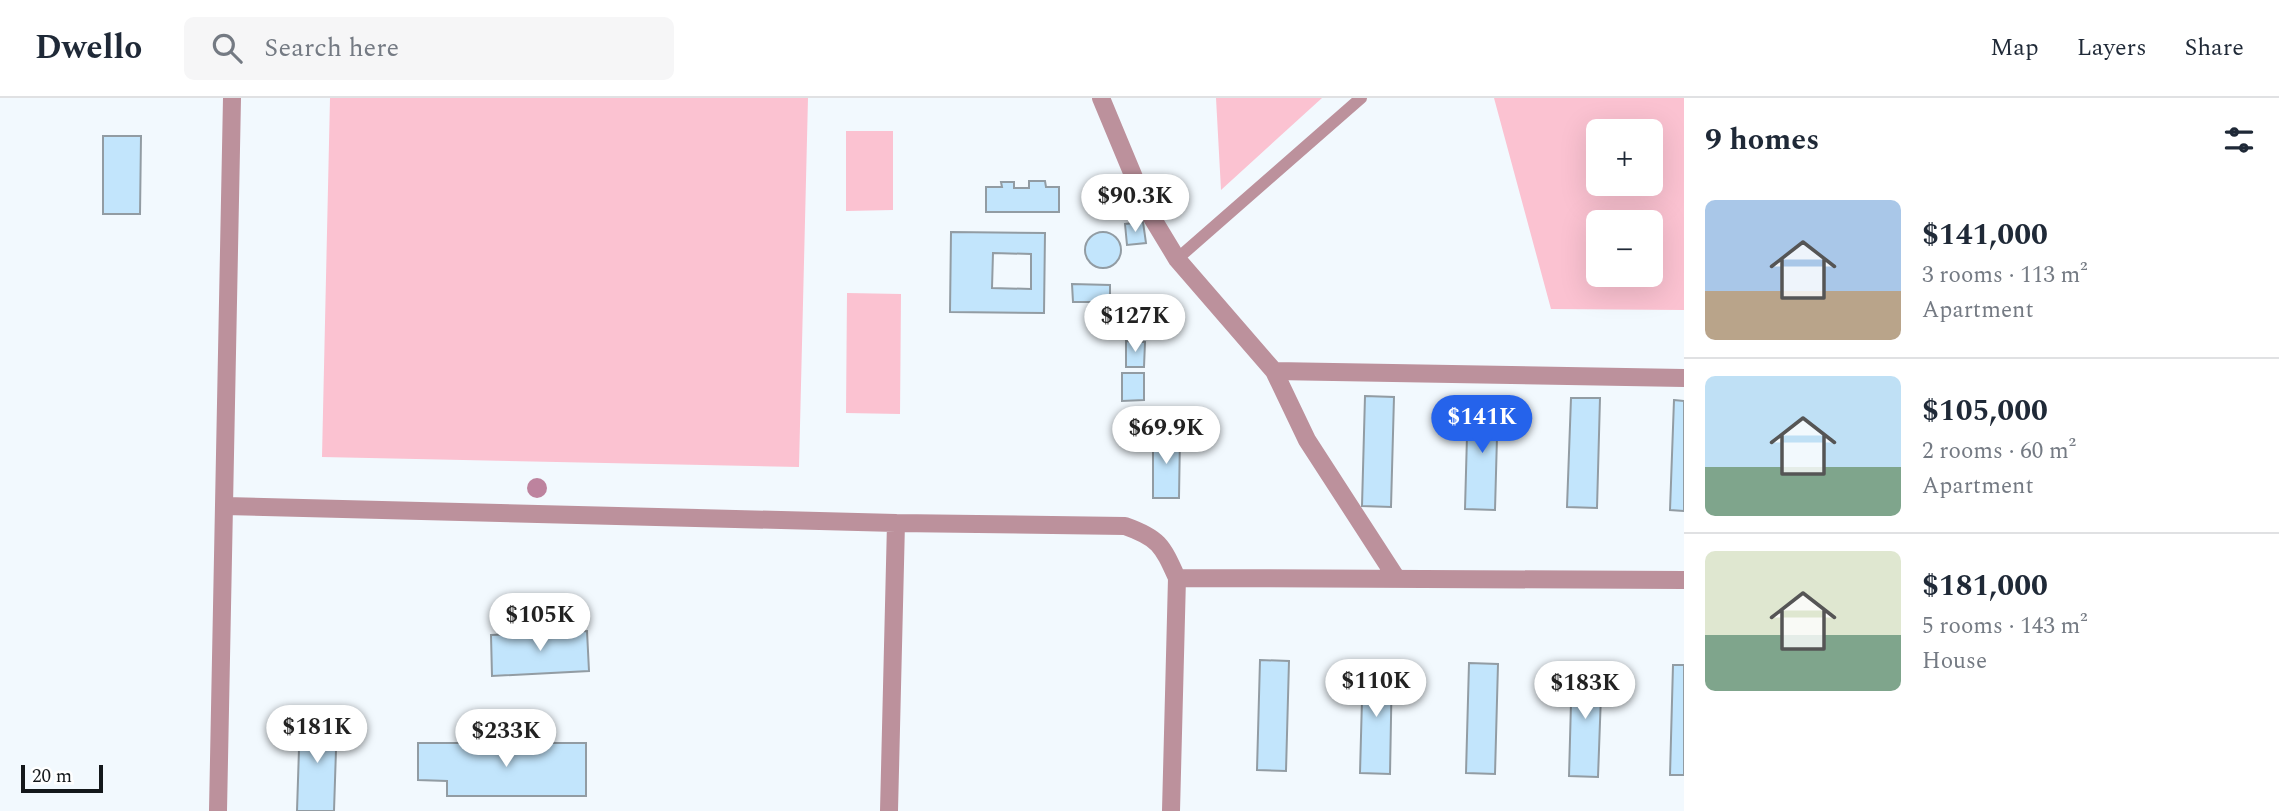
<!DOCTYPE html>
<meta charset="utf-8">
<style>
body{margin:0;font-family:Spectral,serif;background:#f6f6f7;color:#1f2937;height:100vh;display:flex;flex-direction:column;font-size:26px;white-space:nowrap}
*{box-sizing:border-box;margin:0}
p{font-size:23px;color:#747a83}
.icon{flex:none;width:38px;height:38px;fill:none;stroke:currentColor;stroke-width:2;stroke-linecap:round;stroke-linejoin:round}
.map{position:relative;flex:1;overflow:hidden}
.sheet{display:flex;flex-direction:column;background:#fff;width:595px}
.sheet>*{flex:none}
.buttons{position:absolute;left:1586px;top:21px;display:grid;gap:14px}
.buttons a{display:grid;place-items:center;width:77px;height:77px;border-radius:10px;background:#fff;box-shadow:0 7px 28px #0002;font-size:35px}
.scale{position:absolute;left:21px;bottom:18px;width:82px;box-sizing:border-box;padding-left:7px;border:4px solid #14181b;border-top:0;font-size:19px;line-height:24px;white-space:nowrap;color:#14181b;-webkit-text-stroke:5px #fff;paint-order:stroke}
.price{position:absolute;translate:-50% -60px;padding:0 16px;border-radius:24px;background:#fff;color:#222;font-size:23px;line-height:46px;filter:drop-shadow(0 2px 4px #0008)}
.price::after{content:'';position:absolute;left:50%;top:42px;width:21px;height:16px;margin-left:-10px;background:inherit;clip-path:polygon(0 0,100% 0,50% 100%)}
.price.current{background:#2563eb;color:#fff}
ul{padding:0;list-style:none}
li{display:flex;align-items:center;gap:21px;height:175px;padding:0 21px}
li+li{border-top:2px solid #e0e1e3}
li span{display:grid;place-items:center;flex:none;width:196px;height:140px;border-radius:10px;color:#555}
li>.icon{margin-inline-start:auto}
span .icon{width:84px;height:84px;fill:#fffc;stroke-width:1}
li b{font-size:30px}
h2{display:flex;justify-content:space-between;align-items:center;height:84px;padding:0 21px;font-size:30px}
header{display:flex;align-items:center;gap:42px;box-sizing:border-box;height:98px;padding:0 35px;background:#fff;border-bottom:2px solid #e0e1e3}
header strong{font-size:33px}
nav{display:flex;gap:38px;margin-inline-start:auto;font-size:24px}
.search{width:490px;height:63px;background:#f6f6f7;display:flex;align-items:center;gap:18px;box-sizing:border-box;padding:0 24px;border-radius:10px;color:#747a83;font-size:26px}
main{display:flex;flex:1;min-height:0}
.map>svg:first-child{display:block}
.green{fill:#fbc2d1;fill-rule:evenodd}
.building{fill:#c2e5fc;stroke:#929ca3;stroke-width:2;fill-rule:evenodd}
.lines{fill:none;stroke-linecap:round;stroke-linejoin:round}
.service{stroke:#bc919c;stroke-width:12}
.minor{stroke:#bc919c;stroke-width:18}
.tree{fill:#bd839e}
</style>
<header>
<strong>Dwello</strong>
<div class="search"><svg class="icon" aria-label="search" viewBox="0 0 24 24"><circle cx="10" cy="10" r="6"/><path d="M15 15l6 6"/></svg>Search here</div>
<nav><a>Map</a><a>Layers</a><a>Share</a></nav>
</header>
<main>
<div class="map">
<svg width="1684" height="713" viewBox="0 0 1684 713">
<rect width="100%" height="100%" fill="#f2f9fe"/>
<path class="green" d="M330 0H808L799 369 322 359Z
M1216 0H1322L1221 92Z
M1494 0H1684V212L1551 211ZM1650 33V86H1598V33ZM1650 124V177H1598V124Z
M846 33H893V112L846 113Z
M847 195 901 196 900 316 846 315Z"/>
<path class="building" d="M103 38H141L140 116H103Z
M1093 81 1120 82V99L1129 100 1128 116 1100 115 1101 99 1092 98Z
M1029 83H1045L1046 89H1059V114H986V89H1002L1001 84H1014V90H1029Z
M1143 124 1146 145 1127 147 1125 126Z
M1085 152a18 18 0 1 1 36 0a18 18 0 1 1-36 0Z
M951 134 1045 135 1044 215 950 214ZM993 155 1031 156V191L992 190Z
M1072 186 1110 187V204H1073Z
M1126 243 1145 244 1144 269H1126Z
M1122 275H1144V302L1122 303Z
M1365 298 1394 299 1391 409 1362 408Z
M1571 300H1600L1597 410 1567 409Z
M1468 301 1498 302 1495 412 1465 411Z
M1674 302 1684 303V413L1670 412Z
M1153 337H1180L1179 400H1153Z
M587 533 589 573 492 578 491 537Z
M1260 562 1289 563 1286 673 1257 672Z
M1363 565 1392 566 1390 676 1360 675Z
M1469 565 1498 566 1495 676 1466 675Z
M1673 567H1684V677H1670Z
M1572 568 1602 569 1598 679 1569 678Z
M300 620 337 621 334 713H297Z
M418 645H586V698H447V683L418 682Z"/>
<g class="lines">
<path class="service" d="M1177 161 1361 0"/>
<path class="minor" d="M1101 0 1148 113 1177 161 1274 273 1307 342 1397 481
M1274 273 1684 280
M225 408 896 425 889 713
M896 425 1125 428C1159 440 1162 447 1177 480L1171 713
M1177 480 1684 482
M218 713 232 0"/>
</g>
<circle class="tree" cx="537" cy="390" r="10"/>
</svg>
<div class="buttons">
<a>+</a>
<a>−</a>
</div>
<div class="scale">20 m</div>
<b class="price" style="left:1135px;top:136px">$90.3K</b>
<b class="price" style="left:1135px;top:256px">$127K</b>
<b class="price current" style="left:1482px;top:357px">$141K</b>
<b class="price" style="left:1166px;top:368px">$69.9K</b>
<b class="price" style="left:540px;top:555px">$105K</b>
<b class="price" style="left:1376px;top:621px">$110K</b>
<b class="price" style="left:1585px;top:623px">$183K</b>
<b class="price" style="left:317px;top:667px">$181K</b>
<b class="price" style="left:506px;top:671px">$233K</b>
</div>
<section class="sheet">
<h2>9 homes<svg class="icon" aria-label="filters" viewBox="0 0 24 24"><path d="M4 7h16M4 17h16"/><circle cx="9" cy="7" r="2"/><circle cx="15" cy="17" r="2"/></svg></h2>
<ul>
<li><span style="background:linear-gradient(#a9c7e8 65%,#b9a48a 0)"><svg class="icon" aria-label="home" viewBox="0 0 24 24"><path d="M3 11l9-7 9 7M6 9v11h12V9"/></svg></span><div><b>$141,000</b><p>3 rooms · 113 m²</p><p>Apartment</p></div></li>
<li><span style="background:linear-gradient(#bfe0f5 65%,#7fa58c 0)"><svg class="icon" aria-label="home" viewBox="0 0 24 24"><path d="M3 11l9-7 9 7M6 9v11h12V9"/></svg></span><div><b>$105,000</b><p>2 rooms · 60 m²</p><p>Apartment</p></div></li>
<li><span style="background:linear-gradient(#dfe7d0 60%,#7fa58c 0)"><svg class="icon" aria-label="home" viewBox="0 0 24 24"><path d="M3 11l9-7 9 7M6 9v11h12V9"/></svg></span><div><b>$181,000</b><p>5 rooms · 143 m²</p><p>House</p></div></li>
</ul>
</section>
</main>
